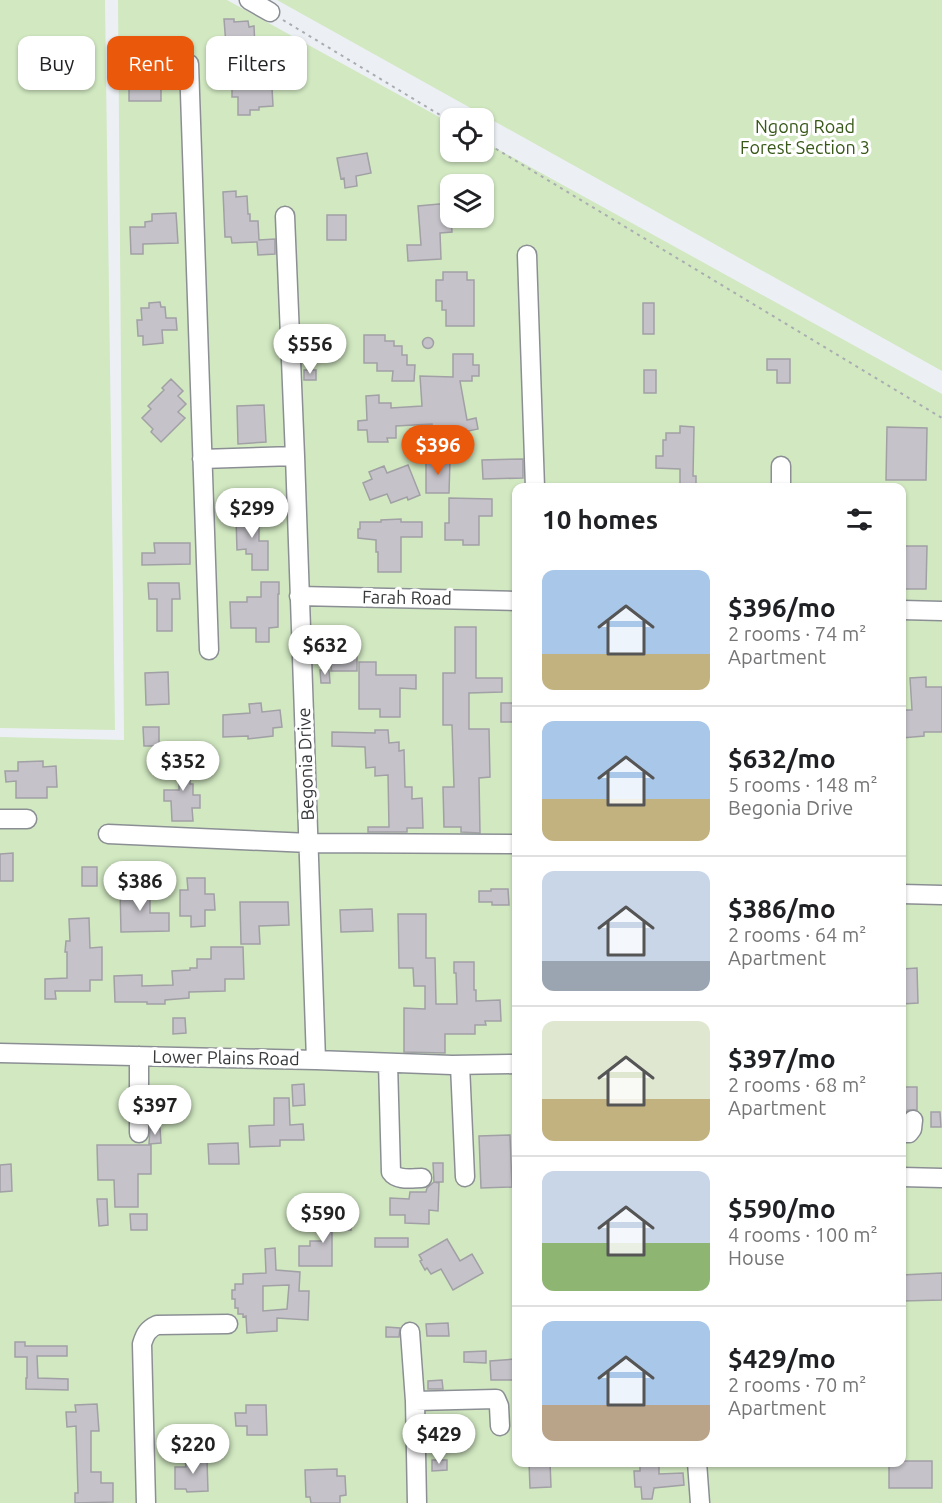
<!DOCTYPE html>
<meta charset="utf-8">
<style>
body{margin:0;font-family:Ubuntu,sans-serif;background:#f6f6f6;color:#202124;height:100vh;display:flex;flex-direction:column;font-size:22px;white-space:nowrap}
*{box-sizing:border-box;margin:0}
p{font-size:20px;color:#757577}
.icon{flex:none;width:33px;height:33px;fill:none;stroke:currentColor;stroke-width:2;stroke-linecap:round;stroke-linejoin:round}
.map{position:relative;flex:1;overflow:hidden}
.side{position:absolute;left:512px;top:483px;width:394px;height:984px;display:flex;flex-direction:column;background:#fff;border-radius:12px;box-shadow:0 2px 4px #0004}
.side>*{flex:none}
.hud{position:absolute;left:18px;top:36px;width:404px;height:54px;display:flex;gap:12px}
.fabs{position:absolute;left:440px;top:108px;display:grid;gap:12px}
.fabs a{display:grid;place-items:center;width:54px;height:54px;border-radius:12px;background:#fff;box-shadow:0 2px 4px #0004;font-size:30px}
.price{position:absolute;translate:-50% -51px;padding:0 14px;border-radius:21px;background:#fff;color:#222;font-size:20px;line-height:39px;filter:drop-shadow(0 2px 3px #0008)}
.price::after{content:'';position:absolute;left:50%;top:36px;width:18px;height:14px;margin-left:-9px;background:inherit;clip-path:polygon(0 0,100% 0,50% 100%)}
.price.selected{background:#ea580c;color:#fff}
ul{padding:0;list-style:none}
li{display:flex;align-items:center;gap:18px;height:150px;padding:0 30px}
li+li{border-top:2px solid #e0e0e0}
li span{display:grid;place-items:center;flex:none;width:168px;height:120px;border-radius:12px;color:#555}
li>.icon{margin-inline-start:auto}
span .icon{width:72px;height:72px;fill:#fffc;stroke-width:1}
li b{font-size:26px}
h2{display:flex;justify-content:space-between;align-items:center;height:72px;padding:0 30px;font-size:26px}
.tag{padding:0 21px;border-radius:12px;background:#fff;box-shadow:0 2px 4px #0004;font-size:21px;line-height:54px}
.tag.selected{background:#ea580c;color:#fff}
.map>svg:first-child{display:block}
.green{fill:#d1e8c1;fill-rule:evenodd}
.building{fill:#c5c3c9;stroke:#a1a0a5;stroke-width:1.5;fill-rule:evenodd}
.lines{fill:none;stroke-linecap:round;stroke-linejoin:round}
.minor-casing{stroke:#8b8f94;stroke-width:21}
.path{stroke:#a9acb0;stroke-width:2;stroke-dasharray:3 4.5;stroke-linecap:butt}
.minor{stroke:#fff;stroke-width:18}
.labels{text-anchor:middle;stroke-width:6;stroke-linejoin:round;paint-order:stroke}
.park-label{font-size:18px;fill:#375817;stroke:#fff}
.street-label{font-size:18px;fill:#37393b;stroke:#fff}
</style>
<div class="map">
<svg width="942" height="1503" viewBox="0 0 942 1503">
<rect width="100%" height="100%" fill="#ecf0f5"/>
<path class="green" d="M0 0H105L115 730 0 728Z
M118 0H227L450 123V152H483V141L942 394V1503H0V737L124 740ZM450 184H483V218H450ZM516 488H902V1462H516Z
M277 0H942V371Z"/>
<path class="building" d="M224 19H234V22L248 21 249 27 254 26 255 48 245 49 247 82 258 81V89L272 88 273 106 259 107V110H250V115H238V97H232V82H235V44L226 45Z
M129 75H161V101H129Z
M367 153 371 173 356 176 357 186 345 188 344 178 341 179 337 158Z
M236 191V197L247 196 248 214H250V221H258L259 240 275 239V254L258 255 257 242 232 243 231 237H225L223 192Z
M450 203 452 232 440 233 441 259 408 261 407 245H421L418 206Z
M176 213 178 243 143 244V254H131L130 227H145V222L152 221V214Z
M327 215H346V240H327Z
M443 272H467V280H474V326H446V310H442V301H436V280H443Z
M160 302 161 307H165L166 318H176L177 330H162L163 343 143 345V336H138L137 320H142L141 308H149V303Z
M643 303H654V334H643Z
M313 327H322V345H313Z
M364 335H385V341H394V346H402V355H407V365H415L414 381H392L393 371H377V363H364Z
M422.5 343a5.5 5.5 0 1 1 11 0a5.5 5.5 0 1 1-11 0Z
M453 354H473V365H479V376H472V381H460L467 420 476 418 478 429 468 431 470 441 454 443 452 434 444 435 443 428 433 430 432 424 396 426V438H387L388 442H368L367 430H358V421L367 420 366 396 379 395V403H391V408L422 406 420 376 453 377Z
M767 359H790V383H777V370H767Z
M304 370H316V380H304Z
M644 370H656V393H644Z
M171 379 183 391 178 396 186 404 178 412 185 418 161 442 151 432 153 429 142 418 151 409 148 406 164 390 162 388Z
M264 405 266 442 238 444 237 406Z
M680 426 694 427 693 476H696V486H680V469L656 468V456H663V440H666V433H680Z
M887 427 927 428 926 480H886Z
M523 459V478L483 479 482 460Z
M426 460H450L449 493H426Z
M408 465 420 495 408 500 407 497 391 503 387 494 370 500 363 483 372 479 369 472 384 466 387 473Z
M449 498 492 499V516H479V545H463V540H445V523H449Z
M241 506H252V520L259 519V541H268V570H252V554H246V549L237 550 236 518H242Z
M401 519V522H422V537H401V572H378V552H376V540L358 538V529H360V522H381V520Z
M154 543H190V564L142 565V553H155Z
M902 546H927L926 589H902Z
M261 582H279V594H278V627L269 628V642H256V628H231L230 602H247V597H261Z
M148 583H179L180 599H172V631H157V599H149Z
M455 627H476V678H502V692L469 693V729H489L490 777 479 778 480 833 461 832V827H444L443 787H454L452 725H443V673H455Z
M332 648H346V651H357V671H331Z
M359 662H376V675H416V689L400 688V717H380V709H359Z
M320 670H329L330 683H321Z
M168 672 169 704 146 705 145 673Z
M926 677V687H942V732H924V736L902 738V710H912L910 678Z
M261 703 262 712 280 710 282 727 273 728V736L248 739V736L223 737V715L250 713 249 704Z
M501 703H516V722H501Z
M143 727H159V746H144Z
M375 730H388L389 743 399 742V751L404 750 405 787H412V799L422 798 423 828H407V832H368V827H389L388 775 375 776V767L366 768 365 747 332 746V732L375 733Z
M190 755V784H193V795H200V808H192L193 821H172L171 801H164V790H179V768H172L171 756Z
M43 761V767L56 766 57 787H47V798H16V781L6 782 5 771H18V762Z
M13 853V881H0V854Z
M82 867H97V886H82Z
M187 878H205V894H214L215 910H205V926L191 927V916H180V890H188Z
M150 887V913H169V931L121 932 120 888Z
M491 889H508L509 905H492V902H479V891H491Z
M240 902H288L289 925 259 926 260 944H241Z
M372 909 373 931 341 932 340 910Z
M398 914H426V958H435L436 1004H457L456 973H454V962H474V990H476V1001L500 1000 501 1021H485L486 1025H475V1034H445V1053L404 1052V1008L425 1009V986H414L413 968H399Z
M89 918 90 948 102 947V980H90V991H55L56 999H45V979L67 978V952H65L66 941H70L69 919Z
M211 947H243L244 979H225V991L189 992V998L165 1000V1004H147V1002H115L114 976 142 975V986L173 985 172 971 190 970V968H197V959H211Z
M917 968 918 1003 902 1004V969Z
M173 1018H185L186 1033 173 1034Z
M304 1084 305 1105 293 1106 292 1085Z
M905 1087H917V1110H908L902 1117V1100H905Z
M274 1098H289L290 1125 303 1124 304 1140H280V1146L250 1147 249 1126 274 1125Z
M931 1112H940L941 1127H931Z
M160 1128 161 1143 149 1144 150 1129Z
M510 1135 512 1187 481 1188 479 1136Z
M238 1143 239 1164H209L208 1144Z
M97 1145H151V1174H138V1207H115L114 1180H98Z
M433 1163H443V1182H434L439 1183 438 1211 429 1210V1224L405 1223V1215H390V1198L409 1199 410 1192H426L427 1188 434 1182Z
M11 1164 12 1191 0 1192V1165Z
M97 1199H107L108 1225 99 1226Z
M130 1214H147V1230H131Z
M323 1217H351V1230H332V1266H299V1246H310V1241H323Z
M375 1238H408V1247H375Z
M447 1239 460 1261 472 1254 483 1273 453 1290 441 1269 431 1274 427 1268 425 1270 420 1261 422 1260 419 1255Z
M275 1248 276 1270 300 1272 299 1291H309L308 1320 277 1318V1331L247 1333 246 1316 243 1317V1314H238V1308H235V1299H232V1290H235V1284H243V1274L266 1273 265 1249ZM289 1285 287 1309 263 1311V1286Z
M942 1273V1300L902 1301V1275Z
M448 1323 449 1336H427L426 1324Z
M386 1327 400 1328 399 1337H386Z
M15 1342H25V1346H67V1356H37L38 1378 68 1379V1390L26 1389V1378H27V1357H15Z
M486 1351V1363L464 1362V1352Z
M516 1359V1380H491L490 1361Z
M442 1380 443 1389H428V1381Z
M97 1404 99 1431H91V1472H101V1483H113V1502L75 1503V1493H78L76 1426 67 1427 66 1412H76L75 1405Z
M246 1405H266L267 1435H247V1426H236L235 1413H246Z
M188 1453H200V1460H207L208 1491 187 1492 186 1489H175V1467H186L185 1460H189Z
M432 1460H447V1470L432 1471Z
M902 1461H932V1488H889V1462H902Z
M529 1462H550L551 1487 530 1488Z
M640 1462H659V1474L683 1473 684 1485 654 1488 652 1499H642L641 1487H635L634 1471H640Z
M337 1469V1476H345L346 1495 340 1496V1503H311L310 1497H306L305 1470Z"/>
<g class="lines">
<g class="minor-casing">
<path id="minor" d="M249 0 270 12
M189 64 209 650
M285 216 295 456 316 1060
M527 255 535 488
M202 459 295 456
M781 466V488
M299 596 516 601
M902 610 942 611
M0 819H27
M108 834 309 843 516 844
M902 894 942 895
M0 1053 316 1060 452 1065 516 1064
M139 1056V1133
M388 1063 391 1172C397 1181 412 1178 422 1178
M460 1065 465 1177
M902 1133H909L912 1129 913 1120
M902 1177 942 1178
M410 1332 415 1401 417 1503
M415 1401 496 1399 499 1406 500 1426
M697 1462 700 1503
M146 1503 142 1344C145 1334 148 1329 157 1325L228 1324"/>
</g>
<path class="path" d="M283 20 450 121
M483 141 942 418"/>
<use href="#minor" class="minor"/>
</g>
<g class="labels">
<g class="park-label">
<text x="805" y="133">Ngong Road<tspan x="805" dy="21">Forest Section 3</tspan></text>
</g>
<g class="street-label">
<text transform="translate(407 598) rotate(1)" y="6">Farah Road</text>
<text transform="translate(306 764) rotate(-92)" y="6">Begonia Drive</text>
<text transform="translate(226 1058) rotate(1)" y="6">Lower Plains Road</text>
</g>
</g>
</svg>
<div class="fabs">
<a><svg class="icon" aria-label="locate" viewBox="0 0 24 24"><circle cx="12" cy="12" r="6"/><path d="M12 2v4M12 18v4M2 12h4M18 12h4"/></svg></a>
<a><svg class="icon" aria-label="layers" viewBox="0 0 24 24"><path d="M12 4l9 5-9 5-9-5zM3 14l9 5 9-5"/></svg></a>
</div>
<b class="price" style="left:310px;top:375px">$556</b>
<b class="price selected" style="left:438px;top:476px">$396</b>
<b class="price" style="left:252px;top:539px">$299</b>
<b class="price" style="left:325px;top:676px">$632</b>
<b class="price" style="left:183px;top:792px">$352</b>
<b class="price" style="left:140px;top:912px">$386</b>
<b class="price" style="left:155px;top:1136px">$397</b>
<b class="price" style="left:323px;top:1244px">$590</b>
<b class="price" style="left:439px;top:1465px">$429</b>
<b class="price" style="left:193px;top:1475px">$220</b>
<div class="hud">
<a class="tag">Buy</a>
<a class="tag selected">Rent</a>
<a class="tag">Filters</a>
</div>
<section class="side">
<h2>10 homes<svg class="icon" aria-label="filters" viewBox="0 0 24 24"><path d="M4 7h16M4 17h16"/><circle cx="9" cy="7" r="2"/><circle cx="15" cy="17" r="2"/></svg></h2>
<ul>
<li><span style="background:linear-gradient(#a9c7e8 70%,#c2b280 0)"><svg class="icon" aria-label="home" viewBox="0 0 24 24"><path d="M3 11l9-7 9 7M6 9v11h12V9"/></svg></span><div><b>$396/mo</b><p>2 rooms · 74 m²</p><p>Apartment</p></div></li>
<li><span style="background:linear-gradient(#a9c7e8 65%,#c2b280 0)"><svg class="icon" aria-label="home" viewBox="0 0 24 24"><path d="M3 11l9-7 9 7M6 9v11h12V9"/></svg></span><div><b>$632/mo</b><p>5 rooms · 148 m²</p><p>Begonia Drive</p></div></li>
<li><span style="background:linear-gradient(#c9d6e8 75%,#9aa5b1 0)"><svg class="icon" aria-label="home" viewBox="0 0 24 24"><path d="M3 11l9-7 9 7M6 9v11h12V9"/></svg></span><div><b>$386/mo</b><p>2 rooms · 64 m²</p><p>Apartment</p></div></li>
<li><span style="background:linear-gradient(#dfe7d0 65%,#c2b280 0)"><svg class="icon" aria-label="home" viewBox="0 0 24 24"><path d="M3 11l9-7 9 7M6 9v11h12V9"/></svg></span><div><b>$397/mo</b><p>2 rooms · 68 m²</p><p>Apartment</p></div></li>
<li><span style="background:linear-gradient(#c9d6e8 60%,#8fb573 0)"><svg class="icon" aria-label="home" viewBox="0 0 24 24"><path d="M3 11l9-7 9 7M6 9v11h12V9"/></svg></span><div><b>$590/mo</b><p>4 rooms · 100 m²</p><p>House</p></div></li>
<li><span style="background:linear-gradient(#a9c7e8 70%,#b9a48a 0)"><svg class="icon" aria-label="home" viewBox="0 0 24 24"><path d="M3 11l9-7 9 7M6 9v11h12V9"/></svg></span><div><b>$429/mo</b><p>2 rooms · 70 m²</p><p>Apartment</p></div></li>
</ul>
</section>
</div>
